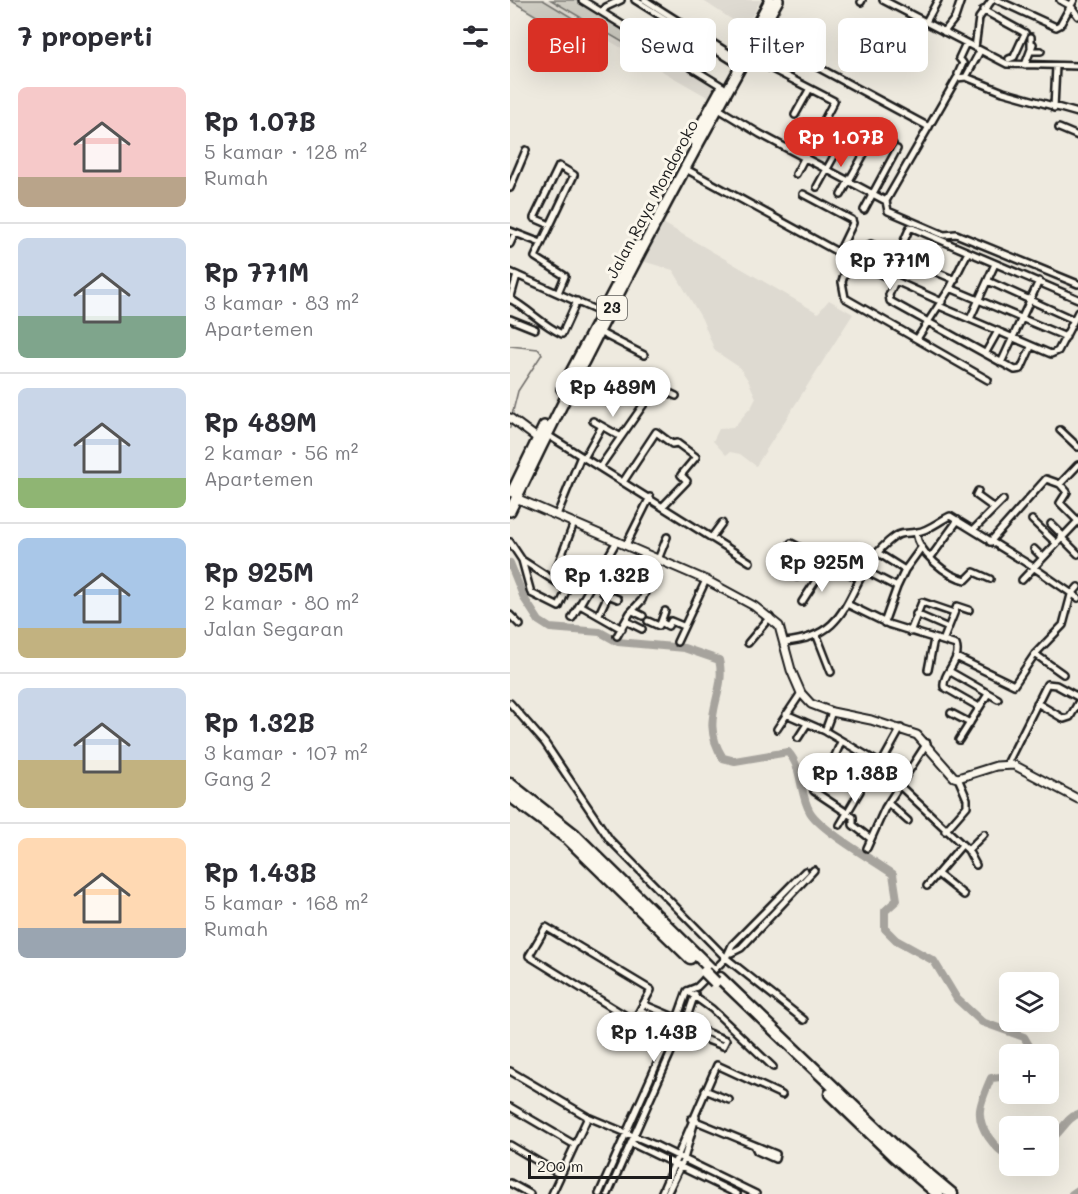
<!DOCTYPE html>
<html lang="id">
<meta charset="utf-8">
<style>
body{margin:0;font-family:Mali,sans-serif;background:#f7f7f7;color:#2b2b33;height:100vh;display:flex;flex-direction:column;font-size:22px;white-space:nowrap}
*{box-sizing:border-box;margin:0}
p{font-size:20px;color:#7c7c81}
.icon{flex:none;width:33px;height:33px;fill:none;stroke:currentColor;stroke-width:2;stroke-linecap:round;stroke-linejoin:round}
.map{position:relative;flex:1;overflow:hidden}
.details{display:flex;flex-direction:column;background:#fff;width:510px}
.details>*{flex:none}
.hud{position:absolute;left:18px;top:18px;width:459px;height:54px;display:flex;gap:12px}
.fabs{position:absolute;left:489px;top:972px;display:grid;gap:12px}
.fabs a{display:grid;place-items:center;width:60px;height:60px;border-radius:9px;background:#fff;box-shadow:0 6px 24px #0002;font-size:30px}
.scale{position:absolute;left:18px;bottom:15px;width:144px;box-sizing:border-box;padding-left:6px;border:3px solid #1c1c1c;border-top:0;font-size:16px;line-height:21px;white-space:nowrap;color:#1c1c1c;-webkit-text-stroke:4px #fbf7ec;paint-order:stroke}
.price{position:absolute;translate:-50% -51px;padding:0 14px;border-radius:21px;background:#fff;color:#222;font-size:20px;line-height:39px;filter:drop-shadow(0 2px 3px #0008)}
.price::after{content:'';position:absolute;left:50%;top:36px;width:18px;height:14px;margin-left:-9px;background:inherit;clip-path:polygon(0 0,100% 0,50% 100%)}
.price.selected{background:#d93025;color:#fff}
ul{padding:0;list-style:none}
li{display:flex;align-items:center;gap:18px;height:150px;padding:0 18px}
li+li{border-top:2px solid #e1e1e2}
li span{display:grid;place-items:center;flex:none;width:168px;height:120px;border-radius:9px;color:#555}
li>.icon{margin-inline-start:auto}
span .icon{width:72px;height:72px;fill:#fffc;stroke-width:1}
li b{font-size:26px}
h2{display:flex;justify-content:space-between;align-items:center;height:72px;padding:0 18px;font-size:26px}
.pill{padding:0 21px;border-radius:9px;background:#fff;box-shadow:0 6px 24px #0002;font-size:21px;line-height:54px}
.pill.selected{background:#d93025;color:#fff}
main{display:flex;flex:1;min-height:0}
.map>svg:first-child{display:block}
.built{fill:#dedad1}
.green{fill:#ceccc2;stroke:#75746f;stroke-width:1.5}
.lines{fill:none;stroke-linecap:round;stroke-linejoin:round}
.stream{stroke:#6f6d69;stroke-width:1.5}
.river{stroke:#a6a39d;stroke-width:8}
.minor-casing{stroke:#1c1c1c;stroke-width:10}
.tertiary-casing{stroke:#1c1c1c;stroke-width:11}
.trunk-casing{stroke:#1c1c1c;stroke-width:14}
.motorway-casing{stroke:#1c1c1c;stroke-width:15}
.minor{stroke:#fbf7ec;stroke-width:5}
.tertiary{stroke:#fbf7ec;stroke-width:7}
.trunk{stroke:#fbf7ec;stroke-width:9}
.motorway{stroke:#fbf7ec;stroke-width:10}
.motorway-bridge-casing{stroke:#1c1c1c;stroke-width:15;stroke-linecap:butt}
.motorway-bridge{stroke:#fbf7ec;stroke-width:10}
.labels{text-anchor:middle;stroke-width:6;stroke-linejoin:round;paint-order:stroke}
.shield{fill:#fbf7ec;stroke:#5f5e5a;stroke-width:1.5}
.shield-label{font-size:15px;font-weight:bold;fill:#1c1c1c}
.street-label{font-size:16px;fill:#1c1c1c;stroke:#fbf7ec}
</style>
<main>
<section class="details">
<h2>7 properti<svg class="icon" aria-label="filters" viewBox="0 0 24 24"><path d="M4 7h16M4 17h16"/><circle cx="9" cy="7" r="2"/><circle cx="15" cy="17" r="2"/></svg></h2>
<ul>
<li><span style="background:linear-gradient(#f6c9c9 75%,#b9a48a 0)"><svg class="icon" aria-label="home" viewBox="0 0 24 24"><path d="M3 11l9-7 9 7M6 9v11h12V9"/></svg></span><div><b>Rp 1.07B</b><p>5 kamar · 128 m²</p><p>Rumah</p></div></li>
<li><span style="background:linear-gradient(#c9d6e8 65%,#7fa58c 0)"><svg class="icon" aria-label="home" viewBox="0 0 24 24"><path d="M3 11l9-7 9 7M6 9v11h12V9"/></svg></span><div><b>Rp 771M</b><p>3 kamar · 83 m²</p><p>Apartemen</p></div></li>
<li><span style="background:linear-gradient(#c9d6e8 75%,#8fb573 0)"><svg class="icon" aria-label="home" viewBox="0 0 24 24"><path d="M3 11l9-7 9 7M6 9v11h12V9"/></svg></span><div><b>Rp 489M</b><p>2 kamar · 56 m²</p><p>Apartemen</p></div></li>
<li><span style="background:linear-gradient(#a9c7e8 75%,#c2b280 0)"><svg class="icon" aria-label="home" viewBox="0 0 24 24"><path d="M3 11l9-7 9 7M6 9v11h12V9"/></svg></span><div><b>Rp 925M</b><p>2 kamar · 80 m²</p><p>Jalan Segaran</p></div></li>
<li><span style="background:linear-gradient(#c9d6e8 60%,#c2b280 0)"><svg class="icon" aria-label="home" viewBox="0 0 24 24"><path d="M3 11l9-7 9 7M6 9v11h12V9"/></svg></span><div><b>Rp 1.32B</b><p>3 kamar · 107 m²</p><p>Gang 2</p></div></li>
<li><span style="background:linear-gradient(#ffd9b3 75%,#9aa5b1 0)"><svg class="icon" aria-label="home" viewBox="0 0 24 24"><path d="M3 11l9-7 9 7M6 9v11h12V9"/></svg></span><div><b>Rp 1.43B</b><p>5 kamar · 168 m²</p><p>Rumah</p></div></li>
</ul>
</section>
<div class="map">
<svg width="568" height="1194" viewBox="0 0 568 1194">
<rect width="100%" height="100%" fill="#eeeadf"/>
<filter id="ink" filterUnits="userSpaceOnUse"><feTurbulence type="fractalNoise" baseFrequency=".0167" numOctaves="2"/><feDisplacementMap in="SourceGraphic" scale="12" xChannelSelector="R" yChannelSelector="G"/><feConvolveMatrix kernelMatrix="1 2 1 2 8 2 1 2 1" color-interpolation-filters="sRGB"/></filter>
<g filter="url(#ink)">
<path class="built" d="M0 0H68L208 86 201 99 89 35 81 49Z
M192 0H251L235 28Z
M153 223 308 313 319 300 343 314 246 466 230 454 220 452 216 455 203 441 209 429 223 428 242 406 246 398 238 380 229 367 205 351 192 319 163 270 132 261Z"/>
<path class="green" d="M0 0H33L89 34 81 49Z
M41 0H68L132 40 126 50Z"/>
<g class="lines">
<path class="stream" d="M0 346 28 349 32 354 8 391 2 415
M0 428 1 423"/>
<path class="river" d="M0 563 14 598 29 621 40 628 90 632 108 642 174 648 209 660C218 694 187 718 213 758L225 761 278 752C293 768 289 793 300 812 312 831 363 860 383 874L387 900 375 911V929L386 940 424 961 447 999 472 1022 514 1037 524 1054
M500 1076 481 1078C477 1087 471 1101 470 1110 468 1128 485 1149 500 1157
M538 1141C550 1135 556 1118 568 1114
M562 1194 568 1190"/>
<g class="minor-casing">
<path id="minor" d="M72 0 213 87
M125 0 226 63
M135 0 228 59
M373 0 497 64 568 66
M487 0 546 27 550 25 564 0
M550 0 561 6 568 16
M351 2 352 0
M473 10 515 33 504 57 499 59
M92 12 96 7 111 0
M416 22 428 0
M434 32 445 18 451 0
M248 35 419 127
M521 47V37
M465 48 469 18 482 0
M522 51H531
M237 56 324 101 286 174
M515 65 523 44
M448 74 453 63 449 58 456 43
M456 77 470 51
M207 108 250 134 376 201 378 211 434 235 446 234 568 284
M544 108 546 66
M285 115 299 90
M549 128 568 136
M174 168 357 268 432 302
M307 187 334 138
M0 188 16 150
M293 194 342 220 343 223 329 252
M331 195 363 138 369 137 383 144
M376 201 447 78 456 77 493 92 568 113
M354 210 387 149
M40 225 24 218 49 166 64 175 25 257 55 276 48 293
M0 231 31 243
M0 244 5 233
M388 255 400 227 568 299
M339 258 332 282 335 298 478 380
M347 262 355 247 361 244 445 280
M0 272 92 313
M385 281 379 295 380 301 505 370 511 369 521 347
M478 281 564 320
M440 288 556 337
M0 299C19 309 32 325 52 334L67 301
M0 300 7 275
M429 306 541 354 548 351 568 312
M0 319 25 329
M460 319 485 264
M89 332 134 355
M407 339 440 288 458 252
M475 354 488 331
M491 363 529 281
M83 421 111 437
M550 430 568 447
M36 434 240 562
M74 458 92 426
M90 467 141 394 151 389 166 396
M113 482 146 432 162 444 167 443 186 457 171 475 177 481 153 506
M550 484 568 465
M468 491 466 495 484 508
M47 515 71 456
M522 520 546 543
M541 524 553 536
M463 530 493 500
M406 533C409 553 436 576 456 580L464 572 480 579
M551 537 568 554
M201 538 212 523
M0 542 12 560 21 593 49 607 57 589 12 560
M480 542 536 479 550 484 557 492 550 503 568 521
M281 543 348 578
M116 545 140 497
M524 549 532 557
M368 553 395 570 387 587
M421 557 448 520
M50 559 67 568
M47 567 64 523
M354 570 387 587 374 623
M395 570 411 548
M287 577 298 569 312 571
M512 580 568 521
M93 593 108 599
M292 602 318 562
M337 604 378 624 446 645C452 660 432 673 434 687L469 707
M70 605 112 629
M123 611 133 616
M89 614 98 595
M406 614 436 627
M0 615 10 625
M62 618 107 541
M116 621 132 629
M138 621 149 626 151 622 158 626 161 621 173 626
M151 622 155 611
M400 632 412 602 444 613
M107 636 120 613 132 600 157 537
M307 636 321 672
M433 641 447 606 459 610
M167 642 196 580
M274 642C348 636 332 582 378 542 392 530 391 535 407 532 418 531 429 521 440 516L523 567 568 598
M238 643 260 617
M446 657 504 685 525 654
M418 670 424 639
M439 671 488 699
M553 674 525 654 553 625 561 595 568 587
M0 703 35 743 100 840 216 958 187 987 177 991 168 1016
M527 703 554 719 560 717 568 703
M441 713 460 723
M276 714 315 731 395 778
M267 729 291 693
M315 731 322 712
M288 738 297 724
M449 740 478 694
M325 756 331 742
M371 764 391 728
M497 764 537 684 546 685 568 697
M311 777 304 791 343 817V825L361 839
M390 786 458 850 466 865
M378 803 398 821
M330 825 350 791 333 781
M435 831 457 806V799L448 778
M357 848 375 808 417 743
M458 850 474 834
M429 875 454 895
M417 886 452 845
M36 927 141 990 124 1021 19 956Z
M221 953 231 948 304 870
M177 991 202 1009 263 1067
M133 1004 164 1017
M130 1010 160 1023
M161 1024a8 8 0 1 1 16 0a8 8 0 1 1-16 0Z
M176 1020 185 994
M294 1020 216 958 222 945 295 871
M174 1031 213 1046 216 1040 177 1025
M0 1071 78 1117 145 1145 246 1194
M195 1090 219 1100
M0 1107 65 1145
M181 1119 266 1154 265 1159 247 1151 244 1145
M121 1143 227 1194
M0 1145 51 1175
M0 1183 20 1194
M42 1194 78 1117
M89 1194 162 1030
M98 1194 170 1032
M151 1194 207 1065 272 1095
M157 1194 174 1159 186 1117"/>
</g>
<g class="tertiary-casing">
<path id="tertiary" d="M0 418 27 438
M6 498 196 580 244 606 269 626 281 670 291 693 301 704 322 712 361 720 407 735 444 777 448 778 486 766 504 765 568 799"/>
</g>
<g class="trunk-casing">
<path id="trunk" d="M249 21 260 0
M183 140 210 91
M52 389 128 245
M2 492 34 426
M0 511C83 338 173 168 268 0"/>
</g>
<g class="motorway-casing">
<path id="motorway" d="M0 784 65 835 201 969
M0 796 58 839 180 958
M210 978 387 1148 442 1194
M320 1094 384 1156 428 1194"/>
</g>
<use href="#minor" class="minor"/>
<use href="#tertiary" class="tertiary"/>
<use href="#trunk" class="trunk"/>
<use href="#motorway" class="motorway"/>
<g class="motorway-bridge-casing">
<path id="motorway-bridge" d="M195 972 205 982"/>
</g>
<use href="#motorway-bridge" class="motorway-bridge"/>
</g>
</g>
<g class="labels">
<rect class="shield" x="87" y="296" width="30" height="24" rx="4.5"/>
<g class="shield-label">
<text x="102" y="313">23</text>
</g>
<g class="street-label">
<text transform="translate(142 199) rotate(-62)" y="6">Jalan Raya Mondoroko</text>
</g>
</g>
</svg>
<div class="fabs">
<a><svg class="icon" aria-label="layers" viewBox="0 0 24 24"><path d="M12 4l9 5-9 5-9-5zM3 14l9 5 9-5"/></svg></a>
<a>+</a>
<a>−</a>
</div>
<div class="scale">200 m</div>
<b class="price selected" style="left:331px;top:168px">Rp 1.07B</b>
<b class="price" style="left:380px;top:291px">Rp 771M</b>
<b class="price" style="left:103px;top:418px">Rp 489M</b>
<b class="price" style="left:312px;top:593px">Rp 925M</b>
<b class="price" style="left:97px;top:606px">Rp 1.32B</b>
<b class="price" style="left:345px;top:804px">Rp 1.38B</b>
<b class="price" style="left:144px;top:1063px">Rp 1.43B</b>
<div class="hud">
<a class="pill selected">Beli</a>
<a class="pill">Sewa</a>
<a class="pill">Filter</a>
<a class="pill">Baru</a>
</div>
</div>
</main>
